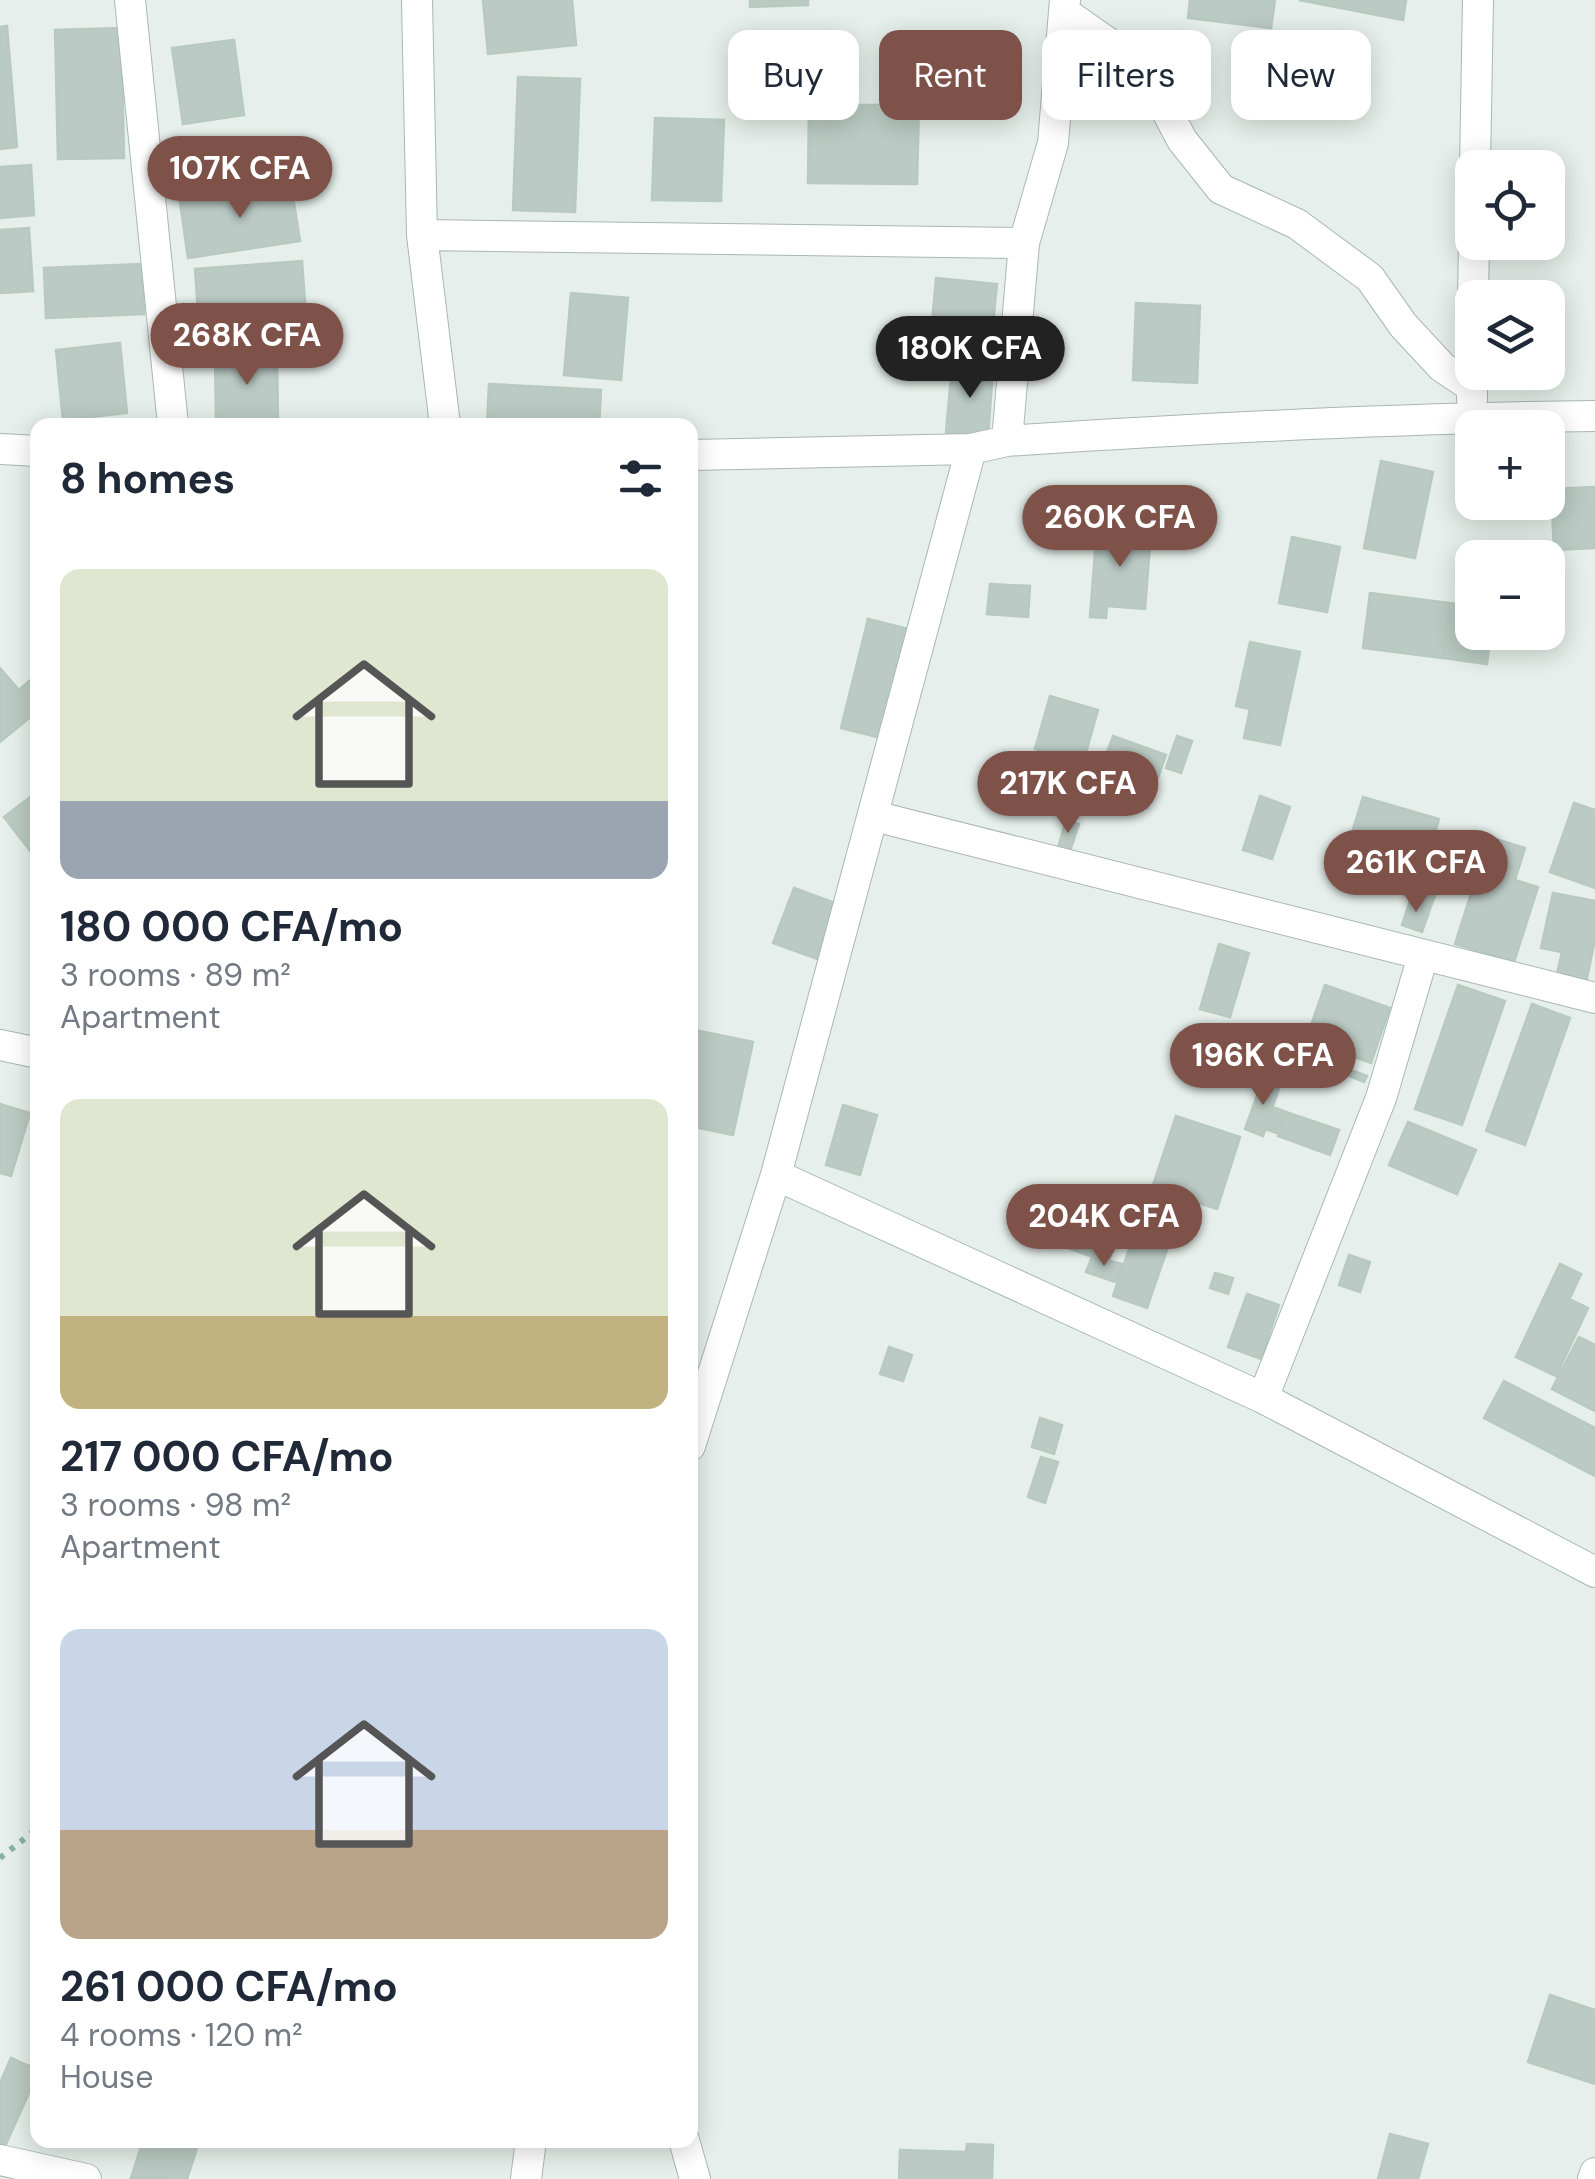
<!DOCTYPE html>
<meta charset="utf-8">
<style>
body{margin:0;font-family:"DM Sans",sans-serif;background:#f2f2f3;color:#1f2937;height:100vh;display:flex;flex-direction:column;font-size:38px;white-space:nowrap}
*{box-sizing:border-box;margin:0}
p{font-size:32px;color:#747a83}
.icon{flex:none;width:55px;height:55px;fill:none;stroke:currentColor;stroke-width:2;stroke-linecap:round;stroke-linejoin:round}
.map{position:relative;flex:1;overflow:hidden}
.panel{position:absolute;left:30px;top:418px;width:668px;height:1730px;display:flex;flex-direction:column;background:#fff;border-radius:20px;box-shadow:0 5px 25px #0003}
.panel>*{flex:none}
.top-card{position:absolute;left:728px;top:30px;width:718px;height:90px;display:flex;gap:20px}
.buttons{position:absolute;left:1455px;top:150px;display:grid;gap:20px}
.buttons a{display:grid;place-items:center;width:110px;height:110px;border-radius:20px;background:#fff;box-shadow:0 5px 25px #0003;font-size:50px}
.price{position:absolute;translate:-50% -85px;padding:0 22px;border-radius:35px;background:#7f5249;color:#fff;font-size:32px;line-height:65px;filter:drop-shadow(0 2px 5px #0008)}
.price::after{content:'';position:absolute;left:50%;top:60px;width:30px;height:22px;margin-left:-15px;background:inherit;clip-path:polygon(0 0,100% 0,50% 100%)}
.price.on{background:#222;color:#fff}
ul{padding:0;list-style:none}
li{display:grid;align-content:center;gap:20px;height:530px;padding:0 30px}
li span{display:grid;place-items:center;height:310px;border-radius:20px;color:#555}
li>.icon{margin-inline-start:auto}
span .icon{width:180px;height:180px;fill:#fffc;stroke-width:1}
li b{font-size:42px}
h2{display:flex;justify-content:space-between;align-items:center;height:120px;padding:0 30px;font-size:42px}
.pill{padding:0 35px;border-radius:20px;background:#fff;box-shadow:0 5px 25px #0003;font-size:35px;line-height:90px}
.pill.on{background:#7f5249;color:#fff}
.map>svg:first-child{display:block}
.building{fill:#bbcac4;stroke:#b8c9c2;stroke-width:2.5}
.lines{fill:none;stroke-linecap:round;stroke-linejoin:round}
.street-casing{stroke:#a8b8b2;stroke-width:32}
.path{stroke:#86b3a5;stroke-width:6;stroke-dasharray:5 8;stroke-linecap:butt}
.street{stroke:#fff;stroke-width:30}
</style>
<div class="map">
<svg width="1595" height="2179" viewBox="0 0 1595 2179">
<rect width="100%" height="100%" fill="#e6efeb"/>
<path class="building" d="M483 0H572L576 45 488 54Z
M750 0H808V5L750 7Z
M1190 0H1275L1271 28 1188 18Z
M1299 0H1406L1403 20Z
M7 26 17 147 0 149V27Z
M121 28 124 158 58 159 55 30Z
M234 40 244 115 183 124 172 48Z
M518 77 580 79 575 212 513 210Z
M809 105H919L917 184 808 183Z
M655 118 724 120 721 201 652 200Z
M31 165 34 215 0 218V167Z
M291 184 300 241 188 258 180 202Z
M29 228 33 291 0 293V230Z
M302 261 306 317 199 325 195 269Z
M142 264 144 314 46 318 44 268Z
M936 278 997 284 990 352 930 346Z
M571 293 628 298 621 380 564 375Z
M1136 303 1200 306 1197 383 1133 380Z
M120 343 127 413 63 420 56 350Z
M215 350H277L278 425H216Z
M952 366 993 369 988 436 946 433Z
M489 384 601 390 599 425H487Z
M1381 461 1433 472 1415 558 1364 548Z
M1595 487V548L1554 550 1551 489Z
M1097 527 1151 532 1145 609 1107 606 1106 618 1090 617Z
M1292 537 1340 547 1327 612 1279 603Z
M990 584 1030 586 1028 617 987 614Z
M1370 593 1450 603 1443 658 1363 648Z
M1450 603 1472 606V632H1491L1487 664 1443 658Z
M868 619 908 629 881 738 841 728Z
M1250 642 1300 652 1280 745 1244 738 1250 709 1236 706Z
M0 668 19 690 35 676 38 679V711L0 742Z
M1050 696 1098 710 1083 763 1035 749Z
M1113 736 1166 755 1147 808 1132 803 1130 813 1090 799Z
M1177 736 1192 741 1181 773 1166 768Z
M38 791V861L4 817Z
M1260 796 1290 807 1272 859 1243 850Z
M1363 797 1439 819 1420 884 1343 862Z
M1574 803 1595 810V888L1550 872Z
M1066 820 1079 824 1070 851 1058 848Z
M1489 837 1525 848 1515 880 1538 887 1514 962 1455 944Z
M1428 878 1440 883 1431 906 1420 901Z
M794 888 843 906 823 961 773 943Z
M1553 893 1595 901V939L1586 983 1556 978 1562 952 1541 948Z
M1411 898 1431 906 1422 932 1402 925Z
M1219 944 1249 953 1230 1017 1200 1009Z
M1325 985 1390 1008 1371 1063 1306 1040Z
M1458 985 1505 1001 1462 1125 1415 1109Z
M1532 1004 1570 1018 1525 1145 1486 1131Z
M690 1029 753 1042 733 1135 690 1126Z
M1332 1058 1350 1064 1348 1069 1367 1076 1364 1082 1329 1068Z
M1263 1079 1280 1085 1263 1136 1245 1129Z
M0 1104 30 1113 11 1176 0 1173Z
M843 1105 877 1115 860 1175 826 1165Z
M1273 1107 1286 1112 1279 1134 1265 1129Z
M1286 1112 1339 1130 1330 1155 1278 1136Z
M1176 1116 1240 1137 1217 1209 1152 1188Z
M1408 1122 1476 1150 1457 1194 1389 1165Z
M1079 1204 1124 1221 1108 1263 1063 1246Z
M1136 1229 1170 1241 1147 1308 1113 1296Z
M1349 1255 1370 1262 1360 1292 1339 1285Z
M1092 1257 1122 1264 1115 1282 1086 1272Z
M1560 1264 1581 1274 1569 1300 1548 1289Z
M1215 1273 1233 1278 1228 1294 1210 1288Z
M1548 1289 1588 1308 1556 1376 1516 1357Z
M1247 1294 1279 1305 1261 1359 1228 1347Z
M1579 1337 1595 1345V1411L1552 1389Z
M889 1347 912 1355 903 1381 880 1374Z
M1504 1381 1595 1428V1476L1484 1418Z
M1040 1418 1062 1425 1054 1454 1032 1447Z
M1041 1457 1058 1462 1045 1503 1028 1497Z
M1550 1995 1595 2010V2084L1528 2062Z
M11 2058 38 2070V2073L1 2155 0 2083Z
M1390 2134 1428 2144 1418 2179H1378Z
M143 2140H174L197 2148 187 2179 131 2178Z
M967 2144 993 2145 992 2179H899L900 2150 966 2152Z"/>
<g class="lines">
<g class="street-casing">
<path id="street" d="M130 0 173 425
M417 0 422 235 445 425
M1064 12 1144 68 1182 140 1221 189 1297 224 1370 278 1403 325 1442 367 1472 387
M1475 168 1478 0
M422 235 1024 243
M1473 298 1474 242
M1472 399V347
M1007 441 1024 243 1053 143 1065 0
M0 449 38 451
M690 455 971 449 1007 441C1203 428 1399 418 1595 416
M874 816 1595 998
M0 1045 38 1053
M776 1175 1263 1398 1595 1572
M1263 1398 1381 1098 1423 956
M690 1446 776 1175 971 449
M684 2140 695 2179
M0 2160 86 2179
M526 2179 531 2140
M1593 2179 1595 2173"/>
</g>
<path class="path" d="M0 1858 38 1828"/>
<use href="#street" class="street"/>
</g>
</svg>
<div class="buttons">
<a><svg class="icon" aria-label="locate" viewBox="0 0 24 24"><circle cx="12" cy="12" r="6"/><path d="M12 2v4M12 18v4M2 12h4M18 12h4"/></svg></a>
<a><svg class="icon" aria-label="layers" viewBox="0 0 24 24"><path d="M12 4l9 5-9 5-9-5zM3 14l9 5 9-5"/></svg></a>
<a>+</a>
<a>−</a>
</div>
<b class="price" style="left:240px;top:221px">107K CFA</b>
<b class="price" style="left:247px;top:388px">268K CFA</b>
<b class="price on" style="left:970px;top:401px">180K CFA</b>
<b class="price" style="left:1120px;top:570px">260K CFA</b>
<b class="price" style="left:1068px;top:836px">217K CFA</b>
<b class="price" style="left:1416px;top:915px">261K CFA</b>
<b class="price" style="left:1263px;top:1108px">196K CFA</b>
<b class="price" style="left:1104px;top:1269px">204K CFA</b>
<div class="top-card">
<a class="pill">Buy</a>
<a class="pill on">Rent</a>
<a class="pill">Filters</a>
<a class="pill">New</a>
</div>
<section class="panel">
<h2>8 homes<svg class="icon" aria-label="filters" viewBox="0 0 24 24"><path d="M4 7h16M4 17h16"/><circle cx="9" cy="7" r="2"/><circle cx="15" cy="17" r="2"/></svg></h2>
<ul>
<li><span style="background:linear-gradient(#dfe7d0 75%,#9aa5b1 0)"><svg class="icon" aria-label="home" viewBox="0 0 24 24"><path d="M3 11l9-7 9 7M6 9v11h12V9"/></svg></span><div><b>180 000 CFA/mo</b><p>3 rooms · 89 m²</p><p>Apartment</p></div></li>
<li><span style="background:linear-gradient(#dfe7d0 70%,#c2b280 0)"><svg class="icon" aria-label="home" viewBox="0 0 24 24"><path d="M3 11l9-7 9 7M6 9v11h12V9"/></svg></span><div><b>217 000 CFA/mo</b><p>3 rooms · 98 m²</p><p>Apartment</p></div></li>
<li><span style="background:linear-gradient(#c9d6e8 65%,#b9a48a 0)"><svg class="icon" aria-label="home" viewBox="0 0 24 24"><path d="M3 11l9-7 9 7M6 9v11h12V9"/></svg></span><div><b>261 000 CFA/mo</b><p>4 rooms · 120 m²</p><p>House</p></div></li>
</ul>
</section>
</div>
